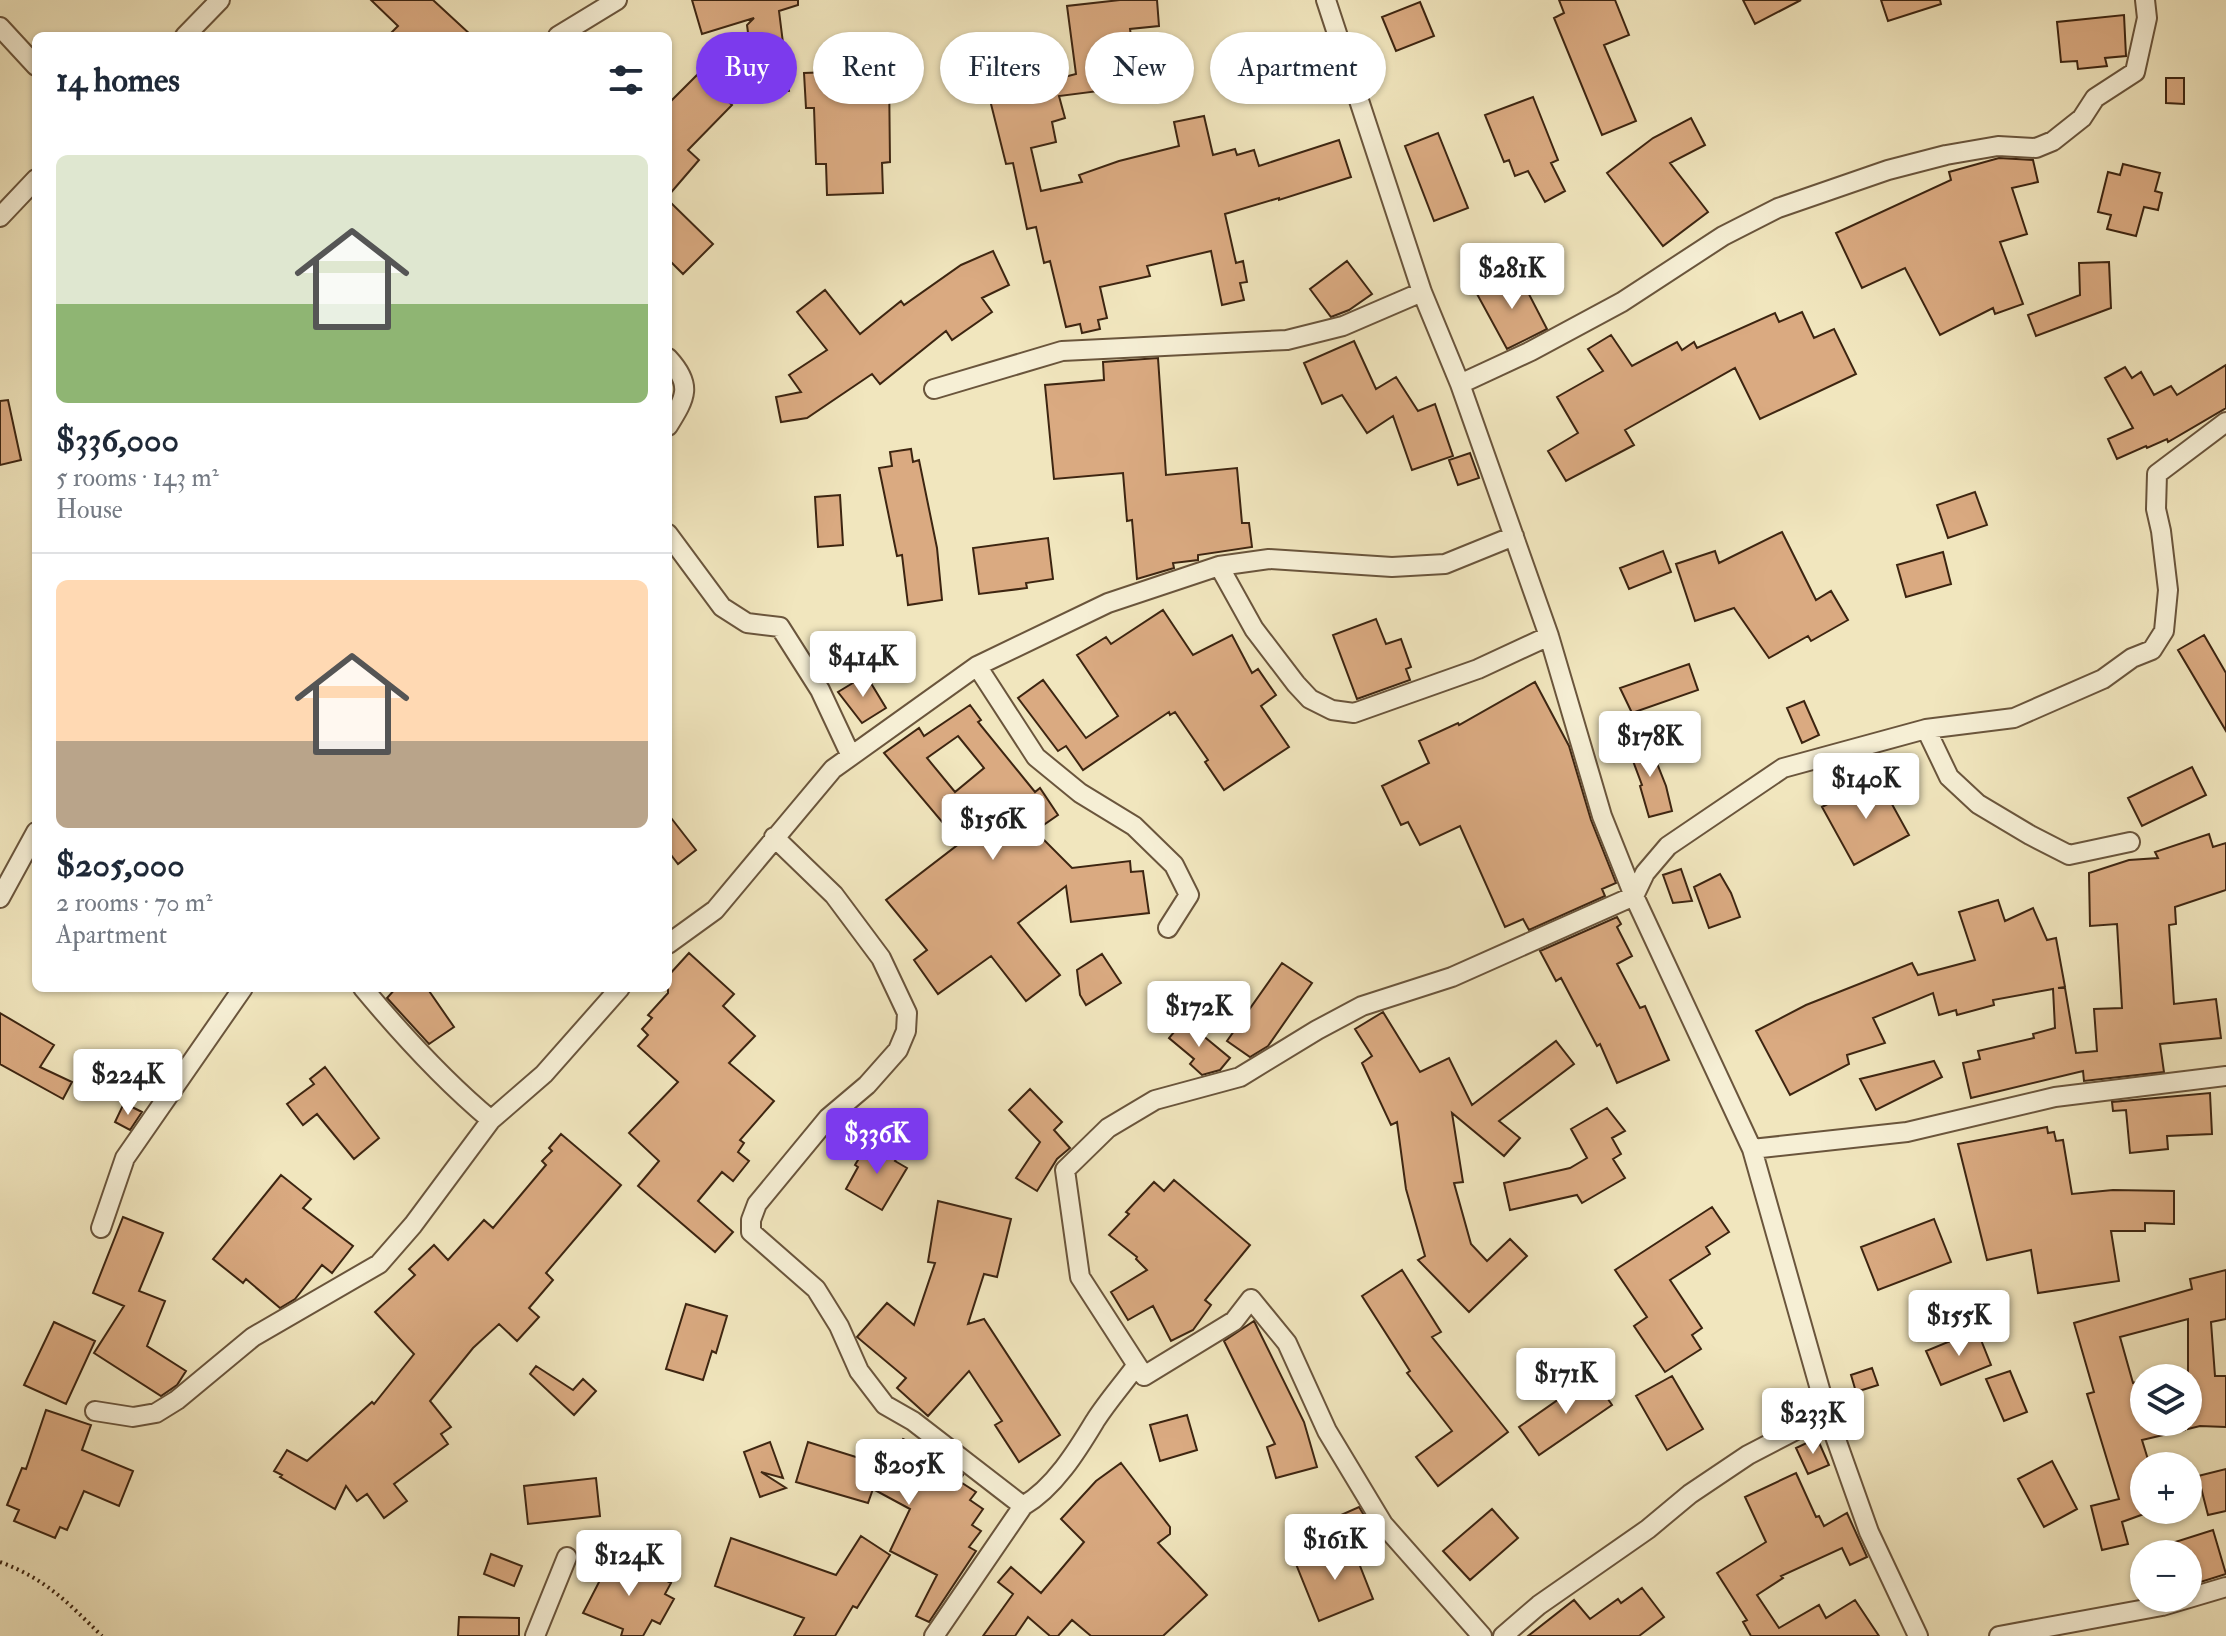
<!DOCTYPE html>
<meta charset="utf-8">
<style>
body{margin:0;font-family:"IM FELL Double Pica",serif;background:#f2f2f3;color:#1f2937;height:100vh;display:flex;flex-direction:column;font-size:30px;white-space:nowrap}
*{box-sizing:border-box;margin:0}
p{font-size:26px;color:#747a83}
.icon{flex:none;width:44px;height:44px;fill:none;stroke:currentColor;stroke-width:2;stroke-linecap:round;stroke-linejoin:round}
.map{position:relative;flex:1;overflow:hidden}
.details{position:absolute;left:32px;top:32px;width:640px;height:960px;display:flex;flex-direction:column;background:#fff;border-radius:12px;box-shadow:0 2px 6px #0004}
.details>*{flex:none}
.hud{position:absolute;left:696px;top:32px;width:760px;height:72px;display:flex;gap:16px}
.fabs{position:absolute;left:2130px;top:1364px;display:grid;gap:16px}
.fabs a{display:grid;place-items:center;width:72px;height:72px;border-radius:50%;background:#fff;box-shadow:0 2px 6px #0004;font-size:40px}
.price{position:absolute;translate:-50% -68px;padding:0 18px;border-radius:8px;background:#fff;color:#222;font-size:26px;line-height:52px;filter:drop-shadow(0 2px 4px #0008)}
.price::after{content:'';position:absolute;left:50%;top:48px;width:24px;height:18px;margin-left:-12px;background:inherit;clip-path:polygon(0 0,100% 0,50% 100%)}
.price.selected{background:#7c3aed;color:#fff}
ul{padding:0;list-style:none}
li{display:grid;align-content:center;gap:16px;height:424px;padding:0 24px}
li+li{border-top:2px solid #e0e1e3}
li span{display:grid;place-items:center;height:248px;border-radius:12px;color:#555}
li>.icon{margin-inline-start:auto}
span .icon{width:144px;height:144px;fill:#fffc;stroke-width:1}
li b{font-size:34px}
h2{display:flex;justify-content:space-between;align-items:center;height:96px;padding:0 24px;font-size:34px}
.pill{padding:0 28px;border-radius:36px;background:#fff;box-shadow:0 2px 6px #0004;font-size:28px;line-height:72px}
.pill.selected{background:#7c3aed;color:#fff}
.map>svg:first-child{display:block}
.building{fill:#daaa81;stroke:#3d2511;stroke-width:2;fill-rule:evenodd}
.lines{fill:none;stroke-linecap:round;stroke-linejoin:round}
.minor-casing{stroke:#6a553c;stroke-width:22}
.path{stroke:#3d2511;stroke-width:4;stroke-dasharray:2 4;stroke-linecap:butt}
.minor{stroke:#f6efd5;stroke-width:18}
</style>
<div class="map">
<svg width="2226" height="1636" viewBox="0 0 2226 1636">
<rect width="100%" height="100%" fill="#f1e6be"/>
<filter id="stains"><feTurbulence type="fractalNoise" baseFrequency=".0025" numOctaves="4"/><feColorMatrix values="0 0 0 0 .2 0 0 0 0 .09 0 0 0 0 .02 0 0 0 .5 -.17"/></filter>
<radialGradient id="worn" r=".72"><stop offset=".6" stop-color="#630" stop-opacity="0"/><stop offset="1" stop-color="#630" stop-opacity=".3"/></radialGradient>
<path class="building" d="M371 0H433L472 36H388L398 26Z
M692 0H798V5L779 11 789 91 756 95 747 25 754 18 702 34Z
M1120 0H1157L1159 26 1130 29 1138 86 1059 96 1065 118 1052 122 1056 142 1031 148 1041 191 1082 182 1079 175 1119 161 1179 146 1174 122 1204 116 1213 155 1235 149 1237 155 1254 150 1259 166 1339 140 1351 177 1279 200V198L1225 214 1236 263 1243 261 1247 282 1240 283 1244 300 1222 305 1211 251 1147 266 1150 276 1100 287 1107 318 1098 320 1100 329 1082 333 1080 324 1066 327 1050 261 1044 263 1036 227 1027 229 1013 163 1006 164 989 96 1076 74 1067 6Z
M1559 0H1615L1629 35 1604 45 1636 121 1602 135 1554 18 1564 13Z
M1743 0H1801L1755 24Z
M1881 0H1940L1941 4 1888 21Z
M1420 2 1434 36 1396 51 1382 17Z
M2124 15 2126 56 2105 58 2107 66 2078 69 2077 61 2061 62 2057 22Z
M889 70 890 162 882 163 883 193 827 195 826 164H816L814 108H806L804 73Z
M699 73 732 105 688 150 699 160 668 196V104Z
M2166 78H2184V104L2166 103Z
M1533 97 1558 160 1551 163 1565 191 1545 202 1528 171 1515 176 1509 160 1504 162 1485 115Z
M1691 118 1705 145 1670 163 1708 212 1663 246 1607 173 1653 138Z
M1438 133 1468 208 1434 221 1405 146Z
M1999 158 2033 160 2038 182 2012 188 2027 234 2000 242 2023 304 1995 314 1993 308 1940 335 1905 268 1862 288 1836 233 1951 180 1949 172Z
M2123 164 2160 173 2155 191 2162 193 2158 210 2144 207 2136 236 2107 229 2111 215 2098 212 2108 172 2120 175Z
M668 200 713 244 683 274 668 259Z
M993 251 1009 285 982 298 992 312 952 340 946 331 880 384 872 374 807 418 781 422 776 397 801 392 789 375 827 350 797 312 825 290 860 334 901 301 904 305 961 265Z
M1347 261 1372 294 1349 310 1331 317 1310 289Z
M2109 262 2111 308 2036 336 2028 315 2080 295 2079 263Z
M1518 273 1547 329 1507 349 1477 294Z
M1802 312 1814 338 1834 329 1856 374 1760 419 1735 368 1625 430 1634 445 1566 481 1548 451 1578 433 1557 397 1603 371 1588 349 1611 335 1632 366 1677 342 1682 350 1694 342 1697 348 1775 313 1779 322Z
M1354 341 1376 389 1396 377 1418 411 1435 404 1453 456 1412 470 1393 416 1367 433 1342 395 1322 404 1304 363Z
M1158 358 1166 475 1237 468 1242 523H1249L1252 547 1198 555V560L1173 563 1174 568 1137 579 1132 520 1127 521 1123 473 1054 479 1045 385 1104 380 1103 362Z
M2226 365V408L2168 442 2167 439 2147 448 2146 446 2117 459 2108 439 2133 428 2105 378 2125 367 2132 378 2141 372 2154 395 2171 386 2177 395Z
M8 400 21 460 0 465V401Z
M911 449 913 462 919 460 937 548 942 600 908 605 902 555 897 556 879 468 892 466 890 452Z
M1470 453 1479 478 1458 485 1449 460Z
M1975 492 1987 525 1948 538 1937 505Z
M840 495 843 545 818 547 815 497Z
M1782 532 1816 600 1831 591 1848 620 1811 641 1808 636 1769 658 1734 608 1695 621 1676 564 1715 551 1719 563Z
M1048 538 1053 579 1026 583 1027 588 979 594 973 548Z
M1663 551 1671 572 1629 589 1620 568Z
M1943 552 1951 584 1906 597 1897 565Z
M1163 610 1193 655 1232 635 1252 673 1258 669 1276 695 1261 706 1289 747 1224 790 1205 762 1208 760 1175 712 1170 715 1169 712 1083 770 1066 746 1058 751 1018 698 1043 680 1086 738 1118 716 1077 655 1106 637 1111 644Z
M1376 619 1386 644 1401 639 1411 667 1406 669 1410 680 1357 699 1333 635Z
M2204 635 2226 673V731L2178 650Z
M1689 664 1698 690 1632 713 1620 688Z
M866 675 886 708 862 723 838 692Z
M1535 682 1569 746 1591 820 1616 883 1602 889 1605 896 1529 930 1523 919 1505 927 1460 826 1420 845 1408 822 1401 825 1382 786 1429 763 1419 741 1458 723 1459 725Z
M1804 701 1819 735 1802 743 1787 708Z
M970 705 981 720 978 722 1035 792 1040 788 1058 815 1035 831 1072 868 1130 861 1131 872 1143 871 1149 913 1071 922 1066 886 1018 923 1060 975 1026 1001 991 956 938 994 914 960 927 950 886 900 960 843 884 753 919 728 924 736ZM958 736 984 768 955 792 927 758Z
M1647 738 1666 786 1672 811 1649 817 1640 786 1642 785 1627 745Z
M2192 767 2206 795 2142 826 2128 798Z
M1877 777 1909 835 1854 865 1822 807Z
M668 814 696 850 678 864 668 851Z
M2209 834 2213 847 2226 843V890L2175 907 2176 924 2169 925 2174 1004 2216 999 2221 1038 2160 1044 2164 1072 2084 1081 2083 1071 1971 1098 1963 1063 1980 1059 1978 1051 2034 1038 2033 1034 2055 1028 2053 989 1993 1000 1994 1005 1957 1015 1956 1010 1939 1015 1933 993 1873 1018 1885 1043 1847 1055 1849 1064 1790 1095 1756 1031 1806 1005 1912 963 1918 975 1975 960 1959 912 1998 900 2005 921 2033 908 2047 940 2056 938 2065 987 2058 988H2065L2076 1053 2097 1051 2094 1009 2122 1008 2117 924 2090 926 2089 873 2129 860 2158 858 2155 852Z
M1681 869 1692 901 1673 903 1663 875Z
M1720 874 1731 893 1740 917 1709 928 1694 887Z
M1617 917 1621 924 1617 927 1632 956 1617 964 1640 1008 1645 1006 1669 1060 1617 1083 1600 1044 1597 1046 1561 978 1556 981 1540 951Z
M689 953 734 994 723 1006 755 1036 729 1063 774 1101 740 1140 744 1143 738 1152 749 1161 733 1181 722 1172 698 1201 733 1232 715 1252 638 1186 659 1161 629 1133 678 1082 638 1046 648 1035 642 1029 652 1018 648 1015 668 993V976Z
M1102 954 1121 983 1086 1005 1080 995 1077 970Z
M1282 963 1312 983 1268 1046 1250 1057 1227 1041Z
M396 988H427L454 1027 429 1044 387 998Z
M1383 1012 1420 1072 1449 1058 1472 1105 1556 1041 1574 1064 1499 1121 1520 1138 1504 1156 1452 1113 1463 1182 1454 1183 1471 1244 1487 1261 1510 1239 1527 1256 1469 1312 1418 1260 1425 1256 1406 1189 1397 1122 1391 1125 1362 1063 1372 1056 1355 1029Z
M0 1013 54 1045 40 1067 72 1082 63 1099 0 1064Z
M1184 1020 1230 1058 1220 1070 1202 1075 1190 1064 1194 1059 1169 1038Z
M1934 1061 1942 1077 1876 1110 1860 1079Z
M325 1067 379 1138 354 1159 317 1114 303 1125 287 1104 314 1084 310 1079Z
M1030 1089 1062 1122 1054 1130 1070 1148 1057 1159 1037 1191 1016 1178 1040 1142 1009 1110Z
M2210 1093 2212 1134 2167 1136 2168 1149 2130 1153 2126 1110 2113 1111 2112 1102Z
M124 1103 142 1112 130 1130 115 1122Z
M1607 1108 1625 1131 1612 1138 1621 1154 1613 1159 1625 1178 1582 1203 1577 1195 1510 1210 1504 1183 1570 1168 1587 1158 1571 1129Z
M2047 1127 2048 1133 2054 1132 2056 1141 2063 1140 2072 1194 2113 1190 2174 1191V1224L2145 1223V1231H2111L2119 1281 2038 1293 2031 1250 1987 1260 1958 1144Z
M561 1134 621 1185 546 1273 553 1280 529 1308 539 1317 517 1341 499 1324 473 1348 430 1401 451 1427 441 1434 448 1444 394 1484 407 1501 384 1518 367 1494 357 1501 346 1486 335 1509 280 1477 282 1475 274 1471 287 1450 307 1461 372 1402 374 1404 414 1354 375 1312 415 1275 409 1269 434 1245 448 1260 484 1220 493 1228 546 1165 542 1161 552 1151 549 1148Z
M879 1143 899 1155 895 1161 907 1168 882 1210 846 1189 858 1167 855 1165 867 1145 875 1150Z
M281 1175 311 1199 303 1208 353 1246 332 1273 322 1265 295 1299 280 1308 246 1279 243 1283 213 1259Z
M1174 1180 1250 1245 1205 1300 1211 1305 1193 1330 1171 1341 1153 1306 1128 1320 1111 1292 1147 1270 1136 1259 1137 1257 1109 1235 1129 1214 1126 1212 1154 1182 1164 1191Z
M938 1201 1011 1219 997 1277 984 1274 968 1324 984 1319 1060 1435 1019 1462 995 1425 1002 1421 969 1371 928 1416 897 1388 906 1378 857 1337 887 1303 914 1325 935 1263 928 1262Z
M1712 1207 1729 1232 1706 1247 1710 1254 1670 1280 1702 1328 1692 1335 1701 1349 1665 1372 1634 1326 1647 1317 1615 1270Z
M123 1217 163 1233 139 1291 165 1301 147 1346 186 1371 177 1385 161 1396 94 1353 124 1306 93 1293Z
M1934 1219 1951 1262 1878 1290 1861 1247Z
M1402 1270 1441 1332 1432 1337 1508 1432 1438 1486 1416 1457 1452 1431 1407 1373 1410 1371 1362 1296Z
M2226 1270V1319L2211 1322 2215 1376H2226V1427L2200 1426 2188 1429V1319L2120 1337 2133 1383 2144 1380V1422H2184L2185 1430 2142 1440 2150 1466H2144V1514L2122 1522 2128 1544 2102 1550 2091 1506 2119 1499 2087 1394 2094 1392 2074 1323 2192 1289 2190 1279Z
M686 1304 727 1316 716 1353 712 1351 703 1380 666 1369Z
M1254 1321 1304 1422 1317 1467 1276 1478 1267 1447 1275 1444 1224 1341Z
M54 1322 95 1341 66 1404 24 1385Z
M1977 1330 1991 1365 1941 1385 1926 1351Z
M536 1366 573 1390 583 1379 596 1391 574 1415 530 1374Z
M1872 1368 1878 1385 1856 1392 1851 1375Z
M2010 1371 2027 1412 2004 1421 1986 1379Z
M1592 1376 1612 1405 1539 1455 1519 1427Z
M1672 1376 1703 1429 1667 1450 1636 1396Z
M46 1410 91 1425 82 1450 133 1471 119 1506 84 1491 67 1530 60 1527 55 1538 14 1521 19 1510 7 1505 22 1468 26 1469Z
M1187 1415 1197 1450 1160 1461 1150 1425Z
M1817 1438 1829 1465 1808 1474 1796 1448Z
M903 1439 948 1463 963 1475 959 1481 976 1492 970 1500 983 1509 972 1525 981 1531 969 1547 976 1551 929 1622 916 1616 937 1575 890 1551 910 1509 873 1489 868 1503 796 1482 808 1442 888 1467Z
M770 1442 783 1478 761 1472 786 1488 760 1497 744 1452Z
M2052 1461 2077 1509 2044 1527 2018 1479Z
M1121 1463 1170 1527V1534L1158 1543 1207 1595 1163 1636H1091L1072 1620 1058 1636H1050L1028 1617 1015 1636H983L1013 1594 998 1582 1011 1567 1041 1593 1084 1542 1061 1519 1096 1481Z
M2226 1469V1511L2208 1515 2198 1476Z
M1796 1473 1816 1517 1819 1516 1824 1526 1847 1513 1867 1557 1850 1565 1842 1548 1781 1576 1783 1578 1757 1595 1779 1628 1819 1605 1826 1618 1855 1600 1879 1636H1751L1743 1622 1747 1620 1717 1573 1766 1542 1745 1497Z
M596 1478 600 1516 528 1524 524 1486Z
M1359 1507 1370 1525 1350 1534 1341 1515Z
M1492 1509 1518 1538 1470 1580 1443 1551Z
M2213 1530 2226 1574 2188 1586V1554H2150V1550Z
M861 1536 890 1555 857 1608 853 1606 835 1636H794L804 1618 715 1586 731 1538 836 1575Z
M1351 1543 1373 1599 1319 1621 1296 1564Z
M614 1553 671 1583 665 1594 674 1599 660 1624 652 1620 643 1636H621L623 1629 583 1613Z
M491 1554 522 1566 514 1586 484 1574Z
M1642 1588 1664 1617 1639 1636H1528L1574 1600 1590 1619 1618 1599 1621 1603Z
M459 1617 519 1618V1636H458Z"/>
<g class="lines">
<g class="minor-casing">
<path id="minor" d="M1326 0 1422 292 1460 384 1549 636 1602 816 1634 896 1752 1149 1827 1414 1869 1532 1918 1636
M0 27 36 66
M185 36 220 0
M558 36 617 0
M0 217 36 179
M668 358C693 385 686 397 668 426
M1460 384 1531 351 1622 302 1723 236 1778 208 1888 170 1946 155 1998 146 2036 148 2053 141 2082 118 2095 98 2135 72 2147 18 2145 0
M934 389 1062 351 1287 340 1343 326 1422 292
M668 534 722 607 747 623 780 627 820 690 851 756
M1219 566 1269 559 1392 567 1445 564 1514 536
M977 666 1036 757 1080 793 1134 826 1174 865 1189 895 1168 928
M1926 729 1949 777 1978 804 2030 835 2069 855 2130 842
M774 837 834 895 881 958 907 1013 906 1031 898 1050 867 1085 828 1118 757 1204 751 1220V1232L816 1289 839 1326 859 1371 885 1405 913 1421 1023 1506
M0 898 36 832
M668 944 715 910 833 769 977 666 1108 603 1219 566 1254 629 1296 684 1310 699 1332 710 1354 713 1478 669 1549 636
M363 988C403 1036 443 1080 491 1120
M1752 1149 1907 1132 2055 1097 2226 1076
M101 1228 125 1158 243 988
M95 1411 133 1417 156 1413 177 1400 253 1337 379 1264 413 1225 491 1120 544 1074 620 988
M535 1636 567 1557
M934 1636 1023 1506C1054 1488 1077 1451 1095 1421 1107 1402 1123 1384 1136 1366
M1482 1636 1383 1524 1327 1431 1287 1343 1251 1299 1234 1321 1144 1376 1080 1277 1065 1170 1108 1128 1155 1100 1240 1077 1317 1030 1362 1006 1452 977 1634 896 1645 873 1668 846 1783 768 1926 729 2014 718 2103 679 2132 658 2152 650 2164 631 2168 590 2161 531 2156 509 2157 474 2226 422
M1503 1636 1539 1605 1648 1529 1690 1494 1748 1455 1827 1414
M1999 1636 2162 1606 2226 1587"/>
</g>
<path class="path" d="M0 1562C46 1579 67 1602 102 1636"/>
<use href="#minor" class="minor"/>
</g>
<rect width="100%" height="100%" filter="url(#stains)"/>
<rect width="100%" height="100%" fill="url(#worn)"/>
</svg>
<div class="fabs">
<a><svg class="icon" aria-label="layers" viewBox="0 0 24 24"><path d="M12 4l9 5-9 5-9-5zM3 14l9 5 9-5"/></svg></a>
<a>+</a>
<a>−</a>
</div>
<b class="price" style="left:1512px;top:311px">$281K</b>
<b class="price" style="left:863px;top:699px">$414K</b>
<b class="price" style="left:1650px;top:779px">$178K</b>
<b class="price" style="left:1866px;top:821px">$140K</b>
<b class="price" style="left:993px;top:862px">$156K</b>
<b class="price" style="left:1199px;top:1049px">$172K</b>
<b class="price" style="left:128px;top:1117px">$224K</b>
<b class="price selected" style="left:877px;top:1176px">$336K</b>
<b class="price" style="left:1959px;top:1358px">$155K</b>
<b class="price" style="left:1566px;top:1416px">$171K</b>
<b class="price" style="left:1813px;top:1456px">$233K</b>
<b class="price" style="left:909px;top:1507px">$205K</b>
<b class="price" style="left:1335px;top:1582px">$161K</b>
<b class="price" style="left:629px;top:1598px">$124K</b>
<div class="hud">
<a class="pill selected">Buy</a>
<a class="pill">Rent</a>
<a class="pill">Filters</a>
<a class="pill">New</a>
<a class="pill">Apartment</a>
</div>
<section class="details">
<h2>14 homes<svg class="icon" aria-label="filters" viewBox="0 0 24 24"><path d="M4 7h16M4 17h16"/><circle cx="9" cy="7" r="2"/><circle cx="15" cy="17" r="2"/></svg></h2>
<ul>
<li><span style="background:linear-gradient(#dfe7d0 60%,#8fb573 0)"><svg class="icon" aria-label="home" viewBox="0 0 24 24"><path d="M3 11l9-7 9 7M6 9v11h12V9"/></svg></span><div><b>$336,000</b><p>5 rooms · 143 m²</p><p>House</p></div></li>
<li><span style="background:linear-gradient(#ffd9b3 65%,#b9a48a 0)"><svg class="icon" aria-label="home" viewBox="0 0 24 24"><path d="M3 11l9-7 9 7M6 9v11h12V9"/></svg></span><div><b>$205,000</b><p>2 rooms · 70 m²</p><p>Apartment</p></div></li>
</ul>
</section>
</div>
